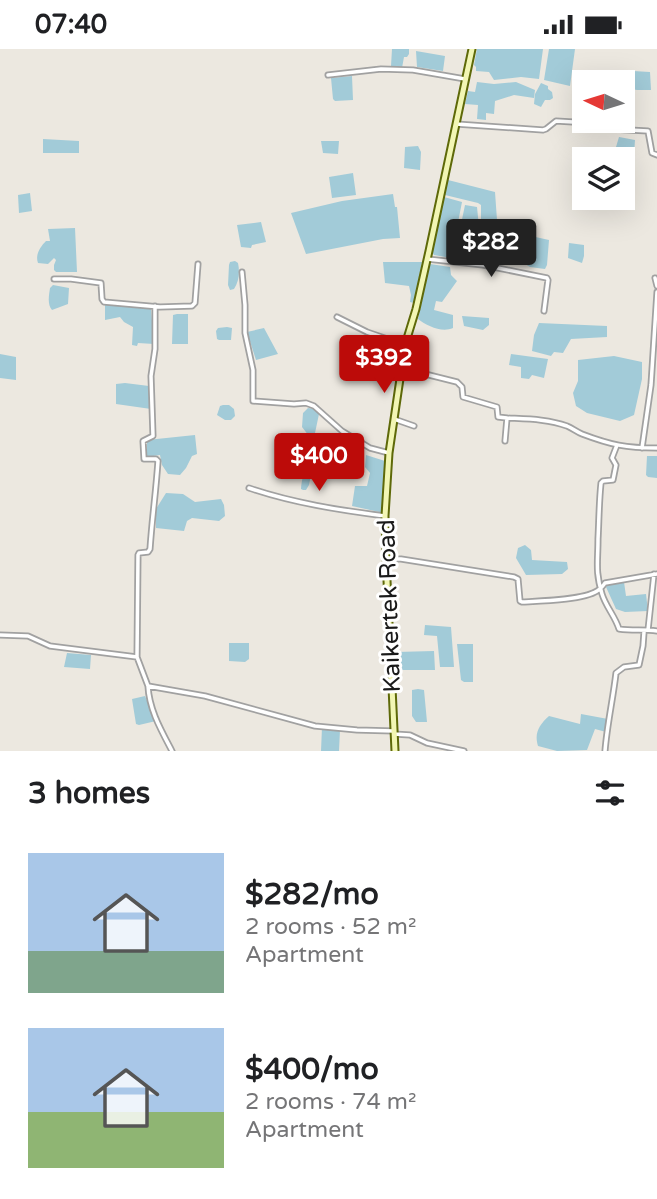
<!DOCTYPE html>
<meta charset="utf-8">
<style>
body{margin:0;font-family:"Varela Round",sans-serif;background:#f6f6f6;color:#202124;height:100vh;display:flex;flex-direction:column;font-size:26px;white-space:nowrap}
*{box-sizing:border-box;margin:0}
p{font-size:23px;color:#757577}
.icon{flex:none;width:38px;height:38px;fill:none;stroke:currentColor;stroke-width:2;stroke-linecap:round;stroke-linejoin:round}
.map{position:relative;height:702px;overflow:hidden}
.side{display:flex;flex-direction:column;background:#fff;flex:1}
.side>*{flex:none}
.needle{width:46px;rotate:274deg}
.tools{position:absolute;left:572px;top:21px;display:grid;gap:14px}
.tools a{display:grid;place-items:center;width:63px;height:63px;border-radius:0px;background:#fff;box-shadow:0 7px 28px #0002;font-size:35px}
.price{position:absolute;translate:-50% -60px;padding:0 16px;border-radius:7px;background:#bc0b09;color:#fff;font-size:23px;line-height:46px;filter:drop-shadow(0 2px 4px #0008)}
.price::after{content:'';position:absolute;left:50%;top:42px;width:21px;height:16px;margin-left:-10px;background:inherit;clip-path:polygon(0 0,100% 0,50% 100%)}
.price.active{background:#222;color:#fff}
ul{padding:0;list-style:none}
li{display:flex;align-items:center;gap:21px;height:175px;padding:0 28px}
li span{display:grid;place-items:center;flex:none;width:196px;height:140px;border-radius:0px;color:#555}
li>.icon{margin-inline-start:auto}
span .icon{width:84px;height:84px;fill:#fffc;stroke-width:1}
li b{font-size:30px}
h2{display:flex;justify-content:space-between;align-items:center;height:84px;padding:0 28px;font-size:30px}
.status{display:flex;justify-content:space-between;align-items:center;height:49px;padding:0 35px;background:#fff;direction:ltr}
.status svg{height:19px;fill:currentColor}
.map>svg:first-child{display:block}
.water{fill:#a2cbd8}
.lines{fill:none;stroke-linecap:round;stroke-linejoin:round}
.street-casing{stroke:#a1a1a1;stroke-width:7}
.secondary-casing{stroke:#5e6909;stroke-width:9}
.street{stroke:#fff;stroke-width:3.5}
.secondary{stroke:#f2f6b4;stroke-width:5}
.labels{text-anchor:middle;stroke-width:6;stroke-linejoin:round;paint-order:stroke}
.street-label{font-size:24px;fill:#1a1a1a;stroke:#fff}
</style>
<div class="status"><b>07:40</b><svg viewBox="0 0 49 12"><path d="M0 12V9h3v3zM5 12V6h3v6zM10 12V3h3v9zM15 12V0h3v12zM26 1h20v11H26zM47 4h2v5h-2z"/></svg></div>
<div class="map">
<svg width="657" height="702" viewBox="0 0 657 702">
<rect width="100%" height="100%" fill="#ece8e0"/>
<path class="water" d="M392 0H409V5L407 8H404L402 19 400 20 391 17Z
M477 0H543L539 30 521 28 494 31 489 23 476 22V18L474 16Z
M549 0H575L570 37 544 31Z
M416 2 445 7 443 22 417 18Z
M633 22 650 23 651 41H637L631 40 629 25Z
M352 27 353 51 335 52 333 50 331 29Z
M477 33 494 35 516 33 535 41 534 49 514 46 495 52 494 65 486 64V71L477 70 478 56 465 55 468 42 475 43Z
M541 34 548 37V40L552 43 553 49 550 51H545L541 58 534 55 535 45Z
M623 50H635L634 68 632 77 605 73 603 72H623Z
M619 88 635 91 634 106C626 107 621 105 616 98Z
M43 90 79 92V104H43Z
M321 92H339L338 105 323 104Z
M418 97 421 103 420 121 404 119 405 98Z
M353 124 356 146 332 149 329 128Z
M448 131 495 143 497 171H481V156L478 154 445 146Z
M30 144 32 162 19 164 18 146Z
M393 145 395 158H397L400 189 383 190 306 205 291 164 342 152Z
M444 148 462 153 451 209 434 206 432 203Z
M465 156 477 158 479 178 470 184 460 180Z
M261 173 266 193 252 196 251 199 241 198 237 176Z
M75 179 77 223H56L54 221V216L56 211 54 209 48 215 38 214C35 206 40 198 46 192H50L48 180Z
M531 187 549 191 547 216 545 220 530 218 525 215Z
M569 194 584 196V207L582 214 568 209Z
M235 212 238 214C240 224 239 232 234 240L230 241 228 236 229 216 230 213Z
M383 213H422L414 254 410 253 411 246 409 237 385 234Z
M430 215 450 218 451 226 457 232 442 253 436 252 434 261 453 266V279C442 284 427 277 418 270Z
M53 236 69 239 68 255 52 261C47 255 49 246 50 239Z
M105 255 151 260 154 295 138 294 137 297 132 296 133 278 124 273 120 268 105 271Z
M177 265H188V295H172L173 266Z
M462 267 489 269V276L483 281 464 277Z
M539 274 607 277V288L571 290 563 304 554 303 551 307 532 302 534 286Z
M227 278 232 279 231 291H219L217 290 216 282 218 279Z
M264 279 278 305 256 311 247 283Z
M0 305 16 308V331L0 329Z
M511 305 548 310 544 329 532 326 529 330 521 329V318L509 316Z
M614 307 642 313V330L634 366 620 372 587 364 576 357 573 344 578 332V311Z
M125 334 149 337 151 360 116 355V335Z
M223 356H229L234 360 235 367 231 371H225L217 366 220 357Z
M308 359 315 360 319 365 315 384 334 394 336 398 323 410 320 417 312 420 309 436 306 441H303L301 440C303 421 306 417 321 404L320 401 309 393V387L302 378 303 364Z
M195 386 197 405 192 407 186 419 180 426 168 425 162 416 160 406 147 408V391Z
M366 406 385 412 384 419 387 420 384 464 352 457 355 437H367L370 424 365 418Z
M647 407H657V429L648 428 646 426Z
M166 444 183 445 195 453 221 450 224 456 225 467 219 472 192 469 187 472 184 482 156 479V460Z
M525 496 531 501 532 511 567 513 568 520 562 525 526 526 516 509 518 499Z
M624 533 626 547 646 545 648 562 625 563 616 560 606 538 608 534Z
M425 576 451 578 454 618H440L437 587 424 586Z
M229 594H249V610L245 613 229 612Z
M457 595H473V633H464L461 631Z
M434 602 435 621H398L396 603Z
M67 604 91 606 90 620 64 618Z
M418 640 424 641 427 673H416L412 667V641Z
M145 647 156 672 139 676 136 675 132 650Z
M581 665 608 670 606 683 595 680 587 701 557 702 538 697C534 684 539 676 549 667L580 675Z
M322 678 340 681 339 702H321Z"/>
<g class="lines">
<g class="street-casing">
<path id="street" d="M328 26 381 20 413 21 465 30
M456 75 543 81 546 80 556 72 573 73
M601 75 611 80 648 82 652 104 657 106
M427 210 483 216 547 229 548 231 544 262
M242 223 245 256V284L253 321V352L294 355 306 354 314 357 342 382 370 399 389 404
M655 229 657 237
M54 230H71L101 234 102 250 104 253 160 258 192 257 195 254 198 215
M337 268 367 283 405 296
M401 319 457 333 462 338 463 348 497 358 498 368 507 369
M394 370 414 377
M505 392 507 369C527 370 548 370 567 377 572 379 577 383 582 385 611 396 626 399 657 399
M617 396 612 409 616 416 613 431 603 432 601 434C599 453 599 471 598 490 598 513 595 522 602 545 606 558 615 567 619 580 633 582 644 580 657 582
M642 399 651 336 657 243
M249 439C293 454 339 461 385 467
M386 510H401L514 528 518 530 520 552 522 553C540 552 583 551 597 542 601 540 602 538 605 534L657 525
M648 581 654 525
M0 586 28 587 50 597 137 608
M148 637 137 608 138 506 139 504 148 503 150 500C152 470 156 442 158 412L156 410H144L143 392 153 387 151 327 155 300V257
M394 685 410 686 427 694 464 702
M172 702C161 681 149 660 148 637L205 647 315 677 357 681 394 682
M605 702C607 676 613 650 616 624L624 618 639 616 643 597 644 583"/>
</g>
<g class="secondary-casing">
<path id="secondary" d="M395 702 386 510 385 467 389 404 405 296 416 260 429 202 472 0"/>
</g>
<use href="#street" class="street"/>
<use href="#secondary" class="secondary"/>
</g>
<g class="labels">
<g class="street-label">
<text transform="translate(389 557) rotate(-92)" y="8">Kaikertek Road</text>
</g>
</g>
</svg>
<div class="tools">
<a><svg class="needle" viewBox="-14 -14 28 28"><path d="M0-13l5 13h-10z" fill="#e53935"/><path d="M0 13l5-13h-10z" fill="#757577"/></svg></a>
<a><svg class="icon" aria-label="layers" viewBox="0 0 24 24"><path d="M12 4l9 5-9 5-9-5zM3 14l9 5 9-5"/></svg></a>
</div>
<b class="price active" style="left:491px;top:230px">$282</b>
<b class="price" style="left:384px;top:346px">$392</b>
<b class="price" style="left:319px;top:444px">$400</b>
</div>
<section class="side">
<h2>3 homes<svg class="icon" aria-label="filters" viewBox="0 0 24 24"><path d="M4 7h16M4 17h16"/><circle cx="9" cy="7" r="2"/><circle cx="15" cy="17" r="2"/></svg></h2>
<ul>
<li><span style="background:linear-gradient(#a9c7e8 70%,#7fa58c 0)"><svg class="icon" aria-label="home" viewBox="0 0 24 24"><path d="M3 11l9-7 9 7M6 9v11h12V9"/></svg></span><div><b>$282/mo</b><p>2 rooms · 52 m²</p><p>Apartment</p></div></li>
<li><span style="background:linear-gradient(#a9c7e8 60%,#8fb573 0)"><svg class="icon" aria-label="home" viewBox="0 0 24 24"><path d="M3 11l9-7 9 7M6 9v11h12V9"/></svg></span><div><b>$400/mo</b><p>2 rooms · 74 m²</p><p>Apartment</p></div></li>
</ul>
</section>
